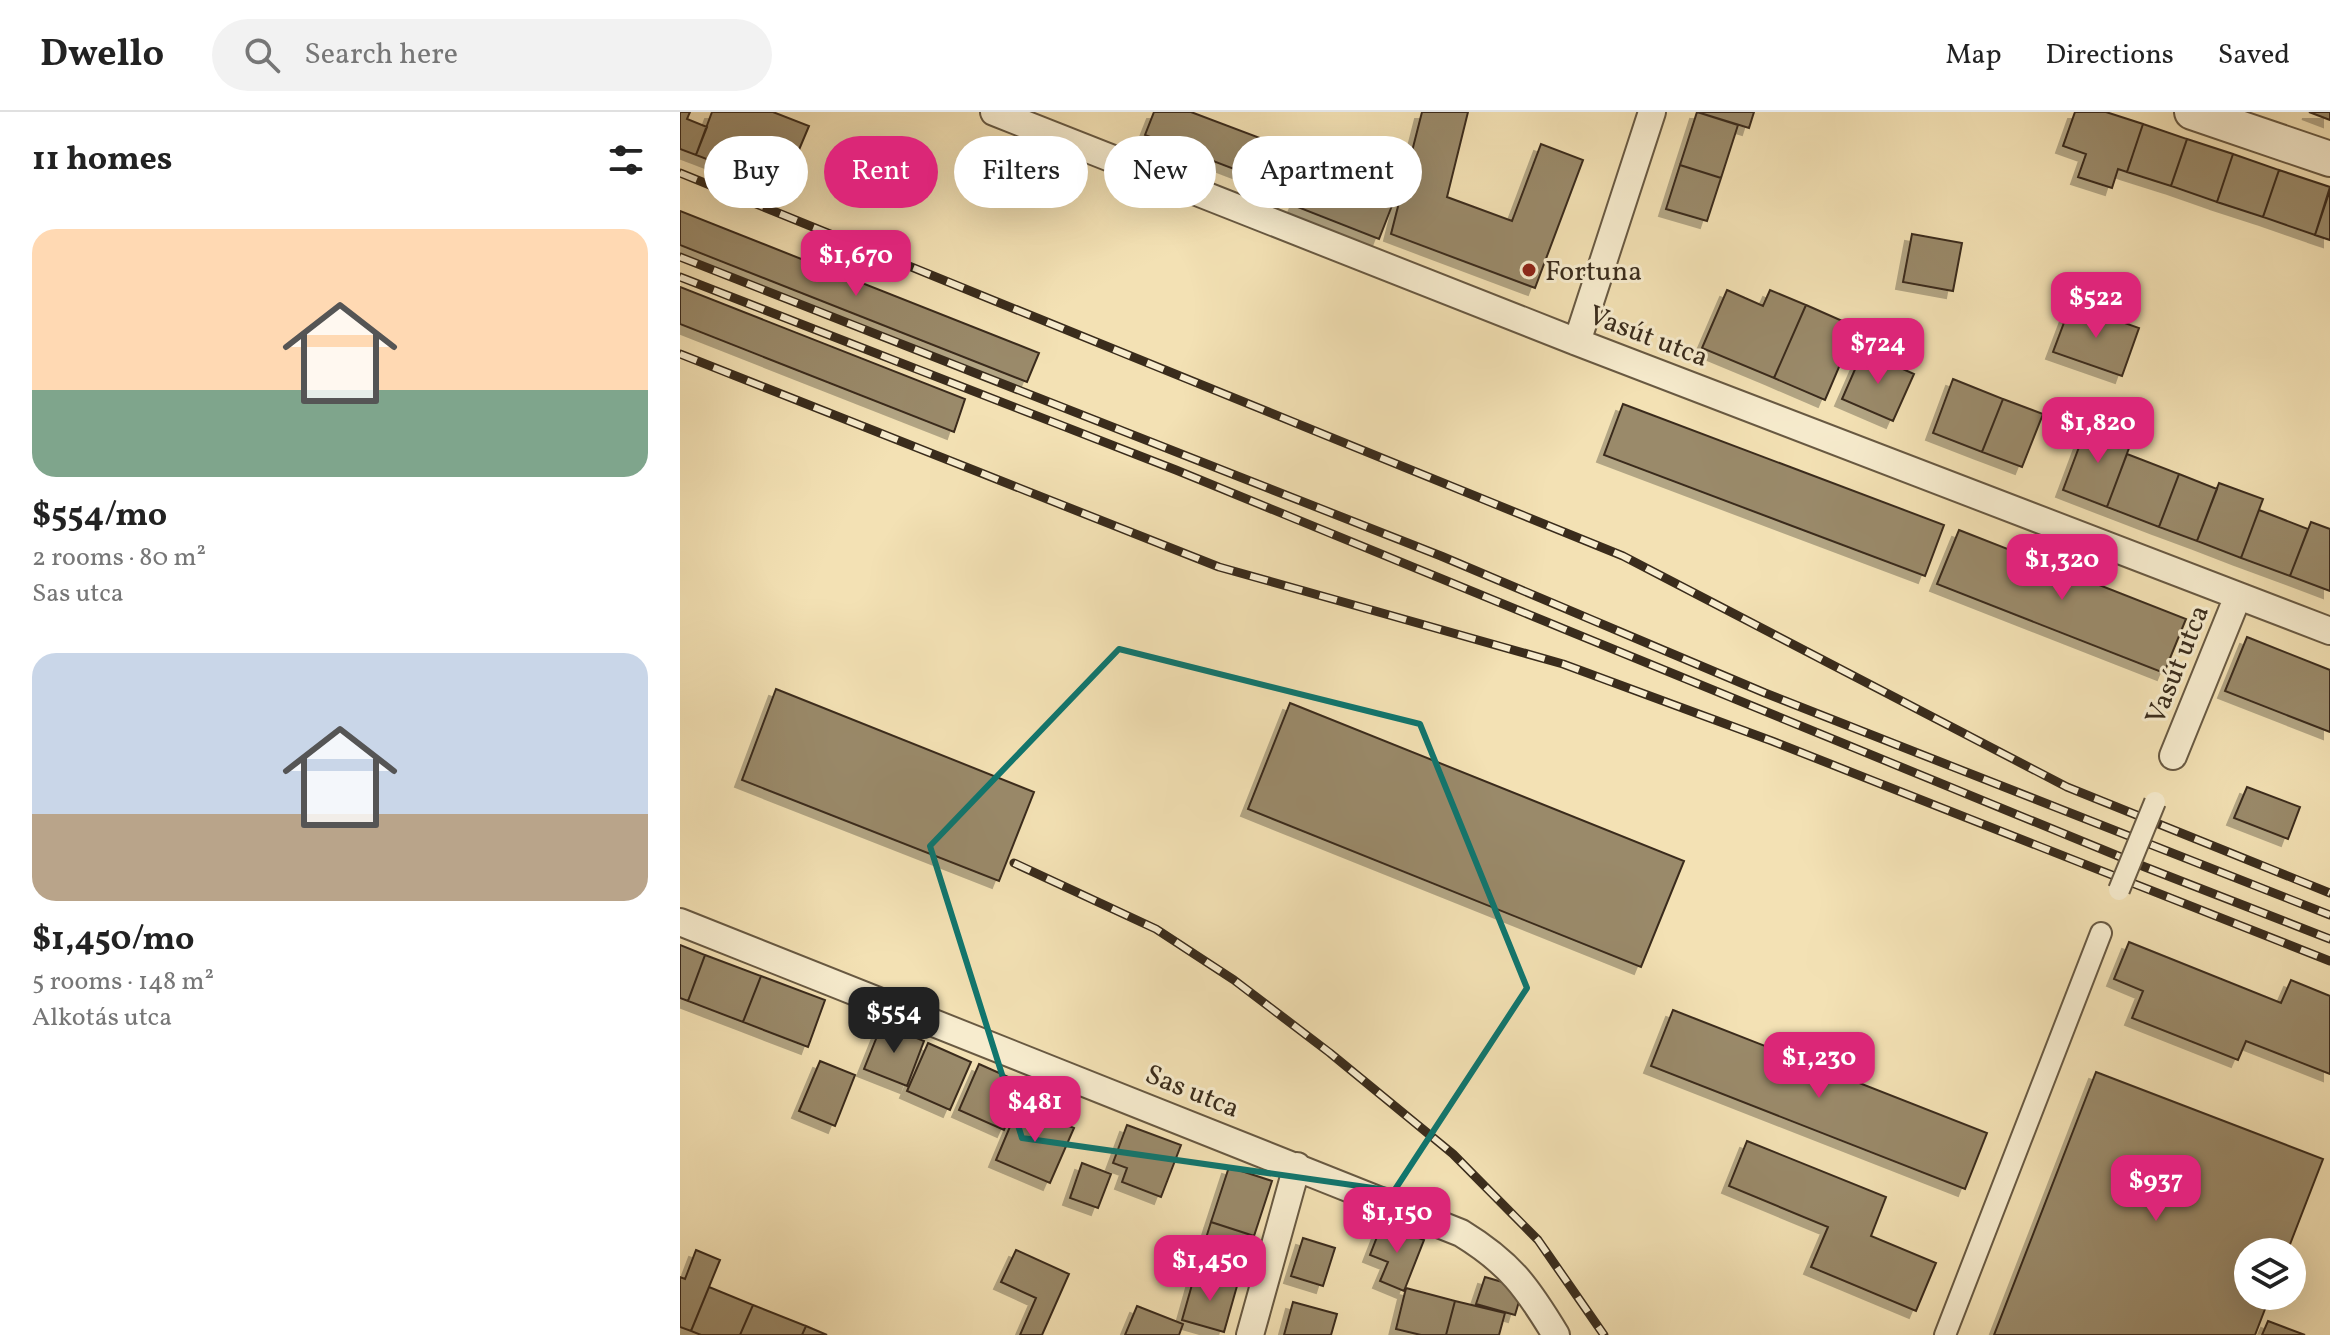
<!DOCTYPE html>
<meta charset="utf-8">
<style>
body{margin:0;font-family:Vollkorn,serif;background:#f2f2f2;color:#222;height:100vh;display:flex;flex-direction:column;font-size:30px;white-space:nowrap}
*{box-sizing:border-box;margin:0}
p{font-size:26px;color:#767676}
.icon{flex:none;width:44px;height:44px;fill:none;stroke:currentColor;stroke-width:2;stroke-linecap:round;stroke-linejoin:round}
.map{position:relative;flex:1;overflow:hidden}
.panel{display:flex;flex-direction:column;background:#fff;width:680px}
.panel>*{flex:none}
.top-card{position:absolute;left:24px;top:24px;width:760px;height:72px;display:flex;gap:16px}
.buttons{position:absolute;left:1554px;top:1126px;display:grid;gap:16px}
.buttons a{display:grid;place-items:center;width:72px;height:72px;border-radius:50%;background:#fff;box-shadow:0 8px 32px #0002;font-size:40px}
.price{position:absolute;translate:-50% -68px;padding:0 18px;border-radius:16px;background:#db2777;color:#fff;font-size:26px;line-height:52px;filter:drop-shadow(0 2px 4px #0008)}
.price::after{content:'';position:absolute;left:50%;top:48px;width:24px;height:18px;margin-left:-12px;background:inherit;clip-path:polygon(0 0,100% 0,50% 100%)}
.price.active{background:#222;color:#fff}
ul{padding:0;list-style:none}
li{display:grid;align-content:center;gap:16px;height:424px;padding:0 32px}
li span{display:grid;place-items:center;height:248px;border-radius:24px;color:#555}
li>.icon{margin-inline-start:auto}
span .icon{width:144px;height:144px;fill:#fffc;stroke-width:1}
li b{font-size:34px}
h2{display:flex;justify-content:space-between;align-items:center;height:96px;padding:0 32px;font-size:34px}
.tag{padding:0 28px;border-radius:36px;background:#fff;box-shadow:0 8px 32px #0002;font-size:28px;line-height:72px}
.tag.active{background:#db2777;color:#fff}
header{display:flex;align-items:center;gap:48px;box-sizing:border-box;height:112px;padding:0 40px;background:#fff;border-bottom:2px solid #e0e0e0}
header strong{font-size:38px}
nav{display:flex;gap:44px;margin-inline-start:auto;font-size:28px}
.search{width:560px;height:72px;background:#f2f2f2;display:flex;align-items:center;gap:20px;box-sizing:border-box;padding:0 28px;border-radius:44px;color:#767676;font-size:30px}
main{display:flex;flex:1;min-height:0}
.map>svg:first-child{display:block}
.building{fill:#9a8a6b;stroke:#3a2c1c;stroke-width:2;filter:url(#shadow)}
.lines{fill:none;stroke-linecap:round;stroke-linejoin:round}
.pedestrian-casing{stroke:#685942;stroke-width:24}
.minor-casing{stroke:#685942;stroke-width:30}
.tertiary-casing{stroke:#685942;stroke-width:38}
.pedestrian{stroke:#f7ecce;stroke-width:20}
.minor{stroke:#f7ecce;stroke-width:26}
.tertiary{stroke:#f7ecce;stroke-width:34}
.rail-casing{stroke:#3a2c1c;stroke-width:9}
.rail{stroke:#f7ecce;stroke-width:6;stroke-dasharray:18;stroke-linecap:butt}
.pedestrian-bridge-casing{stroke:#685942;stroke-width:24;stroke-linecap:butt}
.pedestrian-bridge{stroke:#f7ecce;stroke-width:20}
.marked{fill:none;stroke:#0f766e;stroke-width:6;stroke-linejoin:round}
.poi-dot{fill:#8f2418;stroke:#f7ecce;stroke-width:3}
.labels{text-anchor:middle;stroke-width:6;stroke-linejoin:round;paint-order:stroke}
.poi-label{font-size:28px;fill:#3a2c1c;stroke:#f7ecce;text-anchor:start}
.street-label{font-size:28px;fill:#3a2c1c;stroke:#f7ecce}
</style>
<header>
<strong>Dwello</strong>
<div class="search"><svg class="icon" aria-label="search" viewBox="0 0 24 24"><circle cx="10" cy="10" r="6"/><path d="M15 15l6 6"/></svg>Search here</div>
<nav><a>Map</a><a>Directions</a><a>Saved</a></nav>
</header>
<main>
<section class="panel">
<h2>11 homes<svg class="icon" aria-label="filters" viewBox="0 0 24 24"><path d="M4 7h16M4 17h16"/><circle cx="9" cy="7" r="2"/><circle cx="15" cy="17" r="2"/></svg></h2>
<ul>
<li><span style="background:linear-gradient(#ffd9b3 65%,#7fa58c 0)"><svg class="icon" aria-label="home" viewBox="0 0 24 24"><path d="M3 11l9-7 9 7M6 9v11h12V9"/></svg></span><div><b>$554/mo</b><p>2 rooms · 80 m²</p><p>Sas utca</p></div></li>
<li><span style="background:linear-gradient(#c9d6e8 65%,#b9a48a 0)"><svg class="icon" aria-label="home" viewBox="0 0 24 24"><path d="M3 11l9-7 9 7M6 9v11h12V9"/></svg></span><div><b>$1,450/mo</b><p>5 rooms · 148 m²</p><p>Alkotás utca</p></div></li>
</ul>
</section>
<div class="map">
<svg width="1650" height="1223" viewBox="0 0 1650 1223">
<defs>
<filter id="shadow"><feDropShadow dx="-7" dy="7" stdDeviation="0" flood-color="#0004"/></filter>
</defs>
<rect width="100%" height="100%" fill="#f3e1b4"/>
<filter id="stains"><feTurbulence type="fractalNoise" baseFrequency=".0025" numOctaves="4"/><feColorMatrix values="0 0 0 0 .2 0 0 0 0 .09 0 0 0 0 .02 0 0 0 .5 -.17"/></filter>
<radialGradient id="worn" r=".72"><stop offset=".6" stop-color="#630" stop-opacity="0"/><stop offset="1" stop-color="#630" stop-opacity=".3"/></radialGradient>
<path class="building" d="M0 0H10L7 7 27 15 16 43 0 37Z
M32 0H93L129 14 113 52 122 55 112 80 16 43Z
M474 0H511L580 26 567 62 465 23Z
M742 0H788L767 85 832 109 861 32 903 48 855 176 711 122Z
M1017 0H1074L1069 16Z
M1017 0 1058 13 1041 66 1000 53Z
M1395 0H1426L1463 12 1447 60 1438 57 1432 76 1398 65 1406 42 1383 34Z
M1629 0H1650V8Z
M1463 12 1507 27 1491 74 1447 60Z
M1507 27 1553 42 1537 90 1491 74Z
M636 40 720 73 699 127 615 94Z
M1553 42 1599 58 1583 105 1537 90Z
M1000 53 1041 66 1027 109 986 97Z
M1599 58 1650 75 1635 123 1583 105Z
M1650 78V128L1635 123Z
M0 99 359 241 347 270 0 133Z
M1232 122 1282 131 1273 179 1223 170Z
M0 175 285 287 274 320 0 212Z
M1047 178 1083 194 1090 178 1126 193 1094 266 1022 236Z
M1391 192 1459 216 1442 264 1373 240Z
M1126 193 1176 215 1145 288 1094 266Z
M1183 239 1234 262 1213 309 1162 287Z
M1273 267 1323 287 1302 340 1253 321Z
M1323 287 1363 302 1342 355 1302 340Z
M943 292 1264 413 1245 464 924 343Z
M1408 311 1452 328 1427 395 1383 378Z
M1447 342 1499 362 1479 415 1427 395Z
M1499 362 1537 377 1517 429 1479 415Z
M1539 371 1583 387 1561 446 1517 429Z
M1579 398 1628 417 1610 464 1561 446Z
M1631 410 1650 417V479L1610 464Z
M1279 418 1506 507 1484 561 1257 472Z
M1567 525 1650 558V620L1545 579Z
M96 577 354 680 319 769 62 668Z
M610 591 1004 749 961 855 568 697Z
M1567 675 1620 695 1608 727 1554 706Z
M1449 830 1601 891 1611 868 1650 884V962L1566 929 1558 948 1452 906 1463 879 1434 867Z
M0 833 25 843 8 889 0 886Z
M25 843 81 864 63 910 8 889Z
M81 864 145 888 128 935 63 910Z
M993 898 1307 1021 1285 1077 971 954Z
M202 912 244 929 227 974 184 957Z
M248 931 291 950 270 998 227 979Z
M140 949 175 963 155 1014 119 999Z
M299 952 344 972 324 1018 279 998Z
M1416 960 1643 1047 1607 1140H1568V1184H1590L1575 1223H1314Z
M339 993 394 1016 370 1071 316 1048Z
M447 1013 501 1033 481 1085 442 1070 447 1056 433 1051Z
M1067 1029 1206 1085 1191 1124 1256 1151 1236 1199 1131 1155 1148 1115 1049 1074Z
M402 1051 431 1062 418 1096 390 1086Z
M549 1055 592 1069 574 1124 531 1110Z
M531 1110 574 1124 565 1153 522 1139Z
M702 1112 744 1128 724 1179 700 1169 708 1150 690 1143Z
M623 1126 655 1136 643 1174 611 1164Z
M16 1138 40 1148 11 1219 0 1215V1165L5 1167Z
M336 1138 389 1162 362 1223H340L356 1186 321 1170Z
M515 1162 557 1174 544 1220 502 1208Z
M805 1165 843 1176 835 1203 796 1192Z
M29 1175 73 1193 60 1223H21L11 1219Z
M726 1176 775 1189 766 1223H741L716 1217Z
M775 1189 825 1201 819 1223H766Z
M613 1190 657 1202 651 1223H604Z
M73 1193 126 1214 122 1223H60Z
M457 1194 503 1212 499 1223H445Z
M1588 1209 1625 1223H1582Z
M126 1214 147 1223H122Z"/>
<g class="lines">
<g class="pedestrian-casing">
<path id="pedestrian" d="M1265 1223 1421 821"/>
</g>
<g class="minor-casing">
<path id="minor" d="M314 0 897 230 1650 519
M897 230 972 0
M1493 644 1558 484
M0 810 781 1121C830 1151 847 1175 876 1223
M570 1223 617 1054"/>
</g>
<g class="tertiary-casing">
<path id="tertiary" d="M1512 0 1650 47"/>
</g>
<use href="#pedestrian" class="pedestrian"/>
<use href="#minor" class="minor"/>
<use href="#tertiary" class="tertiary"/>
<g class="rail-casing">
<path id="rail" d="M0 61 943 444 1387 675 1650 781
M0 145 761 444 1085 581 1650 803
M0 165 496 358 1465 755 1650 827
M0 242 539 455 883 552 1092 629 1650 849
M334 751 476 817 554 868 650 941 773 1042 858 1128 924 1223"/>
</g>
<use href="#rail" class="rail"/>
<g class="pedestrian-bridge-casing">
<path id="pedestrian-bridge" d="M1439 778 1475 690"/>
</g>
<use href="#pedestrian-bridge" class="pedestrian-bridge"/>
</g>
<path class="marked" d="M439 537 740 612 847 876 714 1079 342 1026 250 734Z"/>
<circle class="poi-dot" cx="849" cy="158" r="8"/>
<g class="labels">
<g class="poi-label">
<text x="865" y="168">Fortuna</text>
</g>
<g class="street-label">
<text transform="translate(969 223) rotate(21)" y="10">Vasút utca</text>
<text transform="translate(1496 552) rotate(-68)" y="10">Vasút utca</text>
<text transform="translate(513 978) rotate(22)" y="10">Sas utca</text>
</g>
</g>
<rect width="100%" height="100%" filter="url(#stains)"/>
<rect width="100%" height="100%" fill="url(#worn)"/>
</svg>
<div class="buttons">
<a><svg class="icon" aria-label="layers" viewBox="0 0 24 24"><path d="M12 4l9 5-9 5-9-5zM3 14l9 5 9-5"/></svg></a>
</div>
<b class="price" style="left:176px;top:186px">$1,670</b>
<b class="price" style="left:1416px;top:228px">$522</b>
<b class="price" style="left:1198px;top:274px">$724</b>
<b class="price" style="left:1418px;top:353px">$1,820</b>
<b class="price" style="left:1382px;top:490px">$1,320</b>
<b class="price active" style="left:214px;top:943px">$554</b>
<b class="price" style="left:1139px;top:988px">$1,230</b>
<b class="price" style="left:355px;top:1032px">$481</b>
<b class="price" style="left:1476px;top:1111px">$937</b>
<b class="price" style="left:717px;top:1143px">$1,150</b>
<b class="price" style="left:530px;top:1191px">$1,450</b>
<div class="top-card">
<a class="tag">Buy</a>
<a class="tag active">Rent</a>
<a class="tag">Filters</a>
<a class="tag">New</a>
<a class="tag">Apartment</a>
</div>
</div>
</main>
